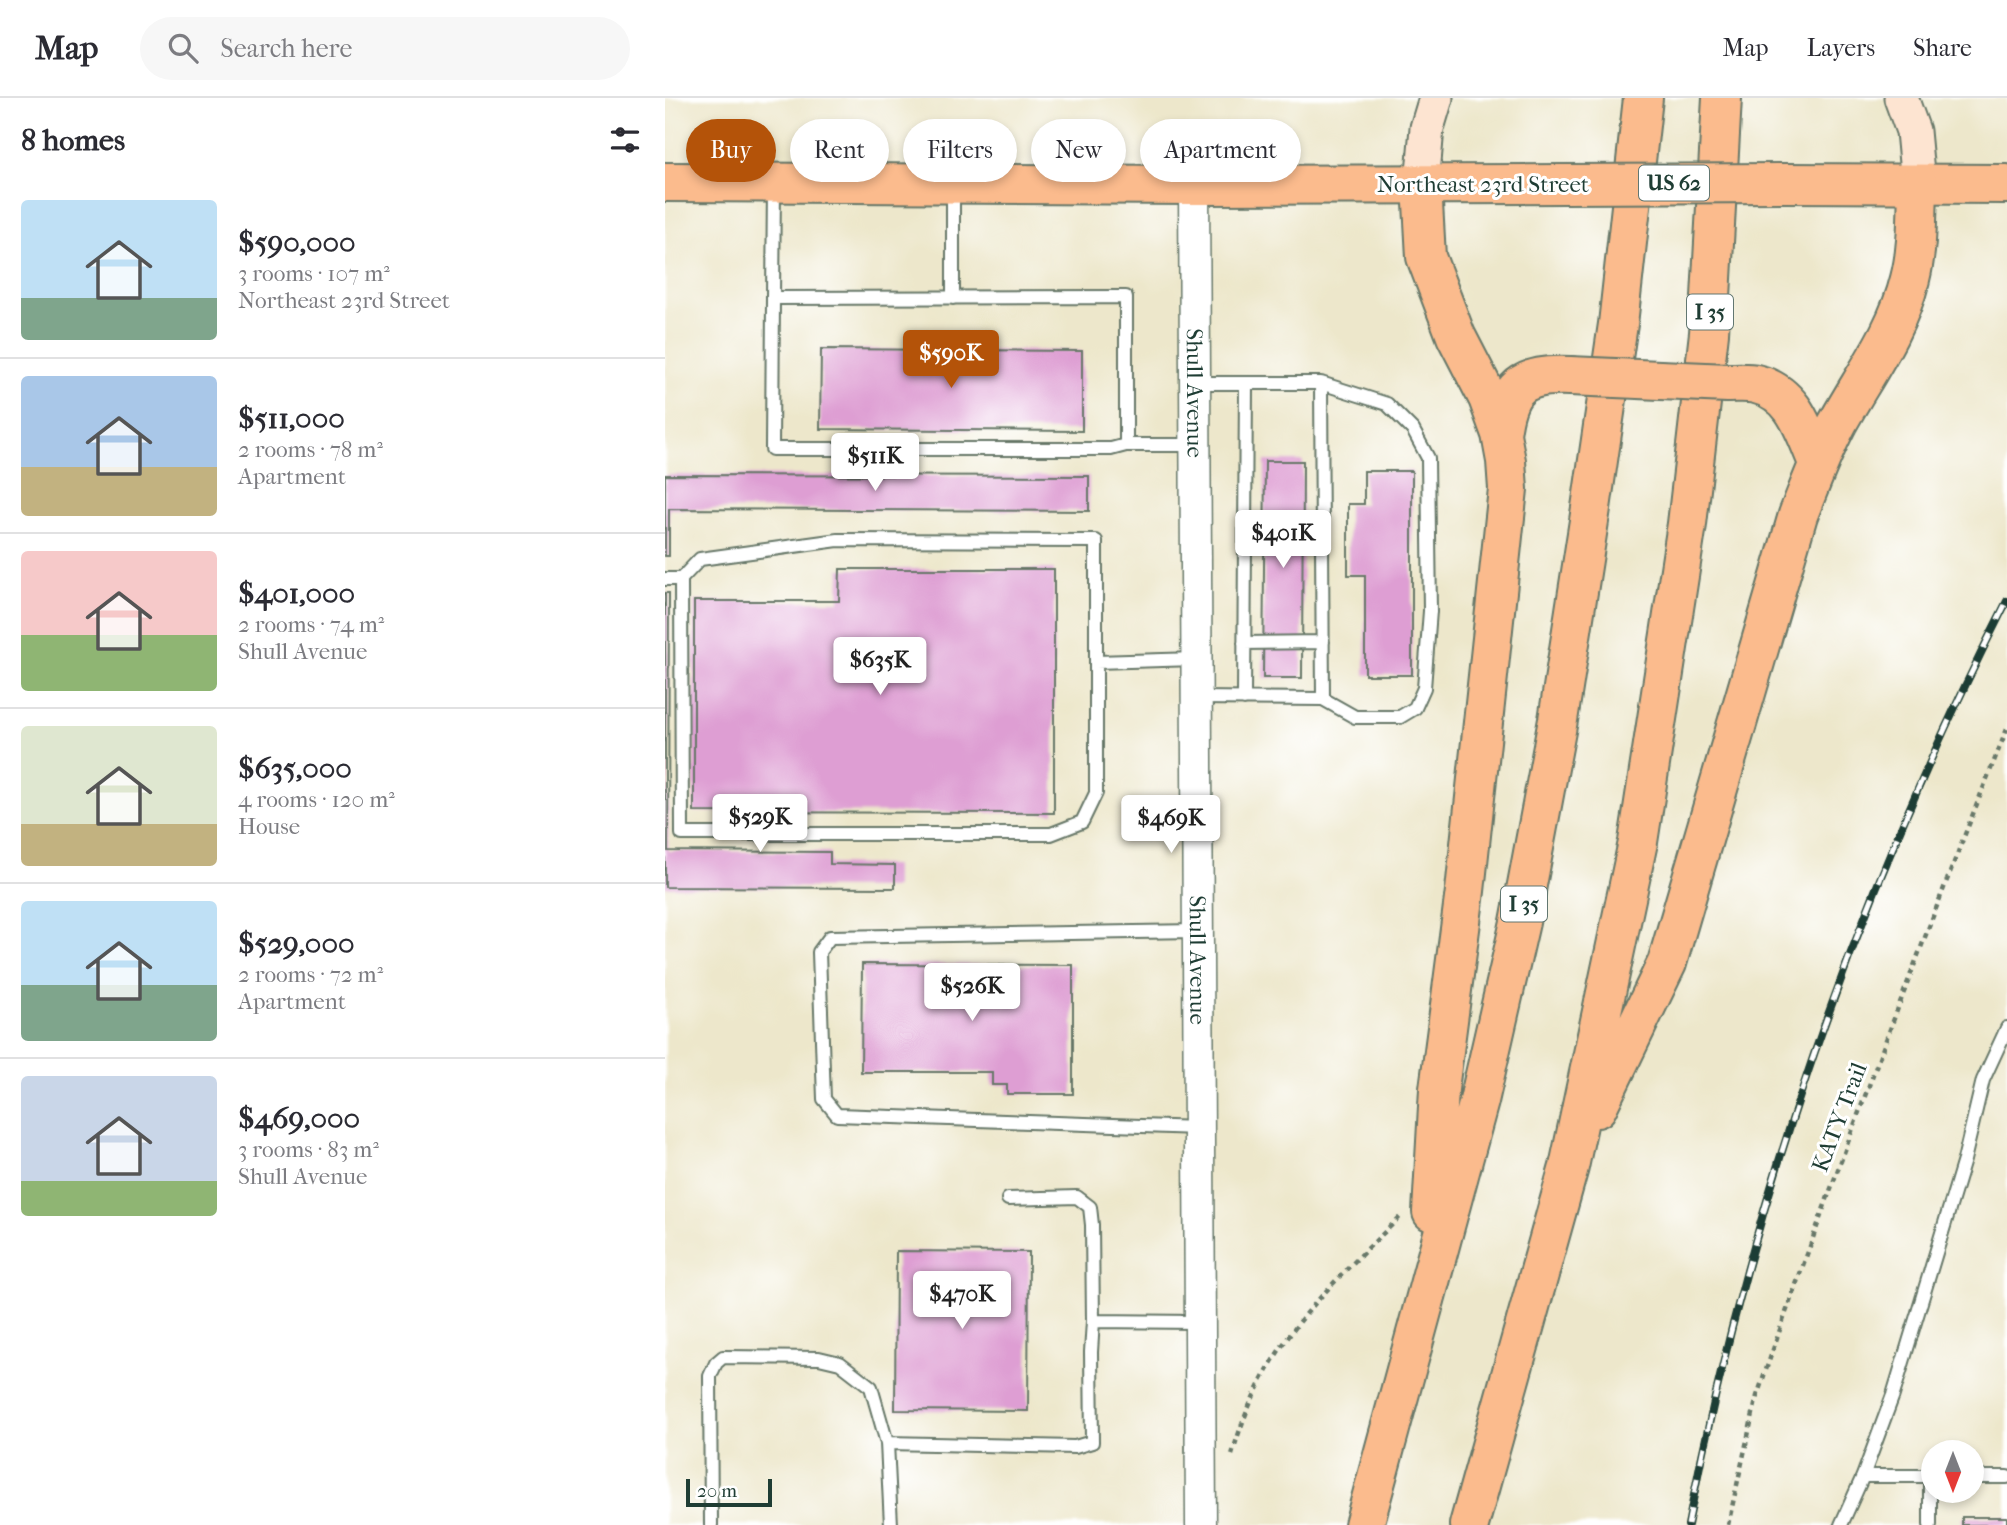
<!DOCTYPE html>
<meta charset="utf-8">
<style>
body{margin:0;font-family:"IM FELL French Canon",serif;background:#f7f7f7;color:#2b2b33;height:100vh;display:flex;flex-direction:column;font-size:26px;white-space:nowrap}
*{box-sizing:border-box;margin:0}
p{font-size:23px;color:#7c7c81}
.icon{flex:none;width:38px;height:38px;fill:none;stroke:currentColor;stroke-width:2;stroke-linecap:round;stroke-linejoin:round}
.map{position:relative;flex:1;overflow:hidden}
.side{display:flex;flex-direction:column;background:#fff;width:665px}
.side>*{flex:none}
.hud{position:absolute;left:21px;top:21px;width:665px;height:63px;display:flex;gap:14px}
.needle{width:46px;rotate:180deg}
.buttons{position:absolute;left:1256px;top:1342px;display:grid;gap:14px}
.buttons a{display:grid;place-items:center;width:63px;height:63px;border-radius:50%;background:#fff;box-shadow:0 4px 10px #0003;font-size:35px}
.scale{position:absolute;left:21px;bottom:18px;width:86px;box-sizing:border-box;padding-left:7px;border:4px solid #1f3d34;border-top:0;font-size:19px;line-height:24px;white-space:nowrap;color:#1f3d34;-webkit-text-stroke:5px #fff;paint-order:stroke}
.price{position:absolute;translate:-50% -60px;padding:0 16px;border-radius:7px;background:#fff;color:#222;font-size:23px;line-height:46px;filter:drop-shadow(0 2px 4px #0008)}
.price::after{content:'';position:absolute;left:50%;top:42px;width:21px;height:16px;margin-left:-10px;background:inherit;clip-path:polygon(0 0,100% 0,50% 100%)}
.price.on{background:#b45309;color:#fff}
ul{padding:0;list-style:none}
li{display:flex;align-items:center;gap:21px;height:175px;padding:0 21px}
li+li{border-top:2px solid #e1e1e2}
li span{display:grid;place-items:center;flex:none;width:196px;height:140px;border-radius:7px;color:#555}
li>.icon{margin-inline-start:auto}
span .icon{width:84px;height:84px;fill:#fffc;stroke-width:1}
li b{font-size:30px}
h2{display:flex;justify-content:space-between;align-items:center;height:84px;padding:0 21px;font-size:30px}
.pill{padding:0 24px;border-radius:32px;background:#fff;box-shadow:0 4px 10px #0003;font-size:24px;line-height:63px}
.pill.on{background:#b45309;color:#fff}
header{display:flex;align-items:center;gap:42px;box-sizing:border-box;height:98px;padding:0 35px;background:#fff;border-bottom:2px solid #e1e1e2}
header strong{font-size:33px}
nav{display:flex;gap:38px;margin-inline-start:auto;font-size:24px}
.search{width:490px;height:63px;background:#f7f7f7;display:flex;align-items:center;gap:18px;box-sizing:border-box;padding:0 24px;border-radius:38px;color:#7c7c81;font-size:26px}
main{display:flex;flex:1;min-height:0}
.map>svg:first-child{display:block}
.building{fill:#de9ed3}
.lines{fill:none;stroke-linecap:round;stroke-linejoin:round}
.service-casing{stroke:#677869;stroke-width:16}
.tertiary-casing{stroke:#677869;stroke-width:33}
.secondary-casing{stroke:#677869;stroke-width:37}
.primary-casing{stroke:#677869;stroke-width:42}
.motorway-casing{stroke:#677869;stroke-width:42}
.path{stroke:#677869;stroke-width:4.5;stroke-dasharray:5 5;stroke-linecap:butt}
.service{stroke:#fff;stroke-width:12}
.tertiary{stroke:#fff;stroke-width:30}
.secondary{stroke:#fde4d1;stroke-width:33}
.primary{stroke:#fbbb8d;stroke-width:38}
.motorway{stroke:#fbbb8d;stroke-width:38}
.rail-casing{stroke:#1f3d34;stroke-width:8}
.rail{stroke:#fff;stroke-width:5;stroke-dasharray:16;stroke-linecap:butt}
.primary-bridge-casing{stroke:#677869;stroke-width:42;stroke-linecap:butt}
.motorway-bridge-casing{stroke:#677869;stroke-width:42;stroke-linecap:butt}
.primary-bridge{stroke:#fbbb8d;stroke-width:38}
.motorway-bridge{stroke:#fbbb8d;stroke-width:38}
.labels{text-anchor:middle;stroke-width:6;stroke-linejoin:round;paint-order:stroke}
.shield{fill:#fff;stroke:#627771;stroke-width:2}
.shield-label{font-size:21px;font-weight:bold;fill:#1f3d34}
.street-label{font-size:23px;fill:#1f3d34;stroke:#fff}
</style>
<header>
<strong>Map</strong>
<div class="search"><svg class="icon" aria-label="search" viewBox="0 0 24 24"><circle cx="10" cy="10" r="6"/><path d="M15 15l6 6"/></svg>Search here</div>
<nav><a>Map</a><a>Layers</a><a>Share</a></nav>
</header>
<main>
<section class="side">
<h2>8 homes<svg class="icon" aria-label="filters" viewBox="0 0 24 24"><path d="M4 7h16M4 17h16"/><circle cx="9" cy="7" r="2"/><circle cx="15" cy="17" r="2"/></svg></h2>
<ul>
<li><span style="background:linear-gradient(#bfe0f5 70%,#7fa58c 0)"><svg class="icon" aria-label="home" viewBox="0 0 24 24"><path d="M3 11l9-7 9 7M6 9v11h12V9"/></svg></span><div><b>$590,000</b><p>3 rooms · 107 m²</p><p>Northeast 23rd Street</p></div></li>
<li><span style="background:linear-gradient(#a9c7e8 65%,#c2b280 0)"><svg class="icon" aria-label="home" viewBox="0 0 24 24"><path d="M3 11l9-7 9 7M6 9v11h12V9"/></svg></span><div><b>$511,000</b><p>2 rooms · 78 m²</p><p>Apartment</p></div></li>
<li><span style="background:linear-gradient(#f6c9c9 60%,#8fb573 0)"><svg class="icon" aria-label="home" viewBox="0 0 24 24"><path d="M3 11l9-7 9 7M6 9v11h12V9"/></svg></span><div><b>$401,000</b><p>2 rooms · 74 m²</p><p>Shull Avenue</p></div></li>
<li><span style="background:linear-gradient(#dfe7d0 70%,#c2b280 0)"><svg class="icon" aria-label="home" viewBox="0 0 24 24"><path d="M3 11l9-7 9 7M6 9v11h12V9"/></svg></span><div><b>$635,000</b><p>4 rooms · 120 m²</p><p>House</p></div></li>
<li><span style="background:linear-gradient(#bfe0f5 60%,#7fa58c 0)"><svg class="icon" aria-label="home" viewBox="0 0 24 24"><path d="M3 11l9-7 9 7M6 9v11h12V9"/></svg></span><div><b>$529,000</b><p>2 rooms · 72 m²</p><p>Apartment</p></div></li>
<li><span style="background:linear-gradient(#c9d6e8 75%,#8fb573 0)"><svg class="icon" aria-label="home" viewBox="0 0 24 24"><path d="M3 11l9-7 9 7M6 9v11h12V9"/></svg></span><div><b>$469,000</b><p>3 rooms · 83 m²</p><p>Shull Avenue</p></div></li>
</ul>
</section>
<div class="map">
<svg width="1342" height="1427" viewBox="0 0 1342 1427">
<rect width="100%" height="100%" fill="#fff"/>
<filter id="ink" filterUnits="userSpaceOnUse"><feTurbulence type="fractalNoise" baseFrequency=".0143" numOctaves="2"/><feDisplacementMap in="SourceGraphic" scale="14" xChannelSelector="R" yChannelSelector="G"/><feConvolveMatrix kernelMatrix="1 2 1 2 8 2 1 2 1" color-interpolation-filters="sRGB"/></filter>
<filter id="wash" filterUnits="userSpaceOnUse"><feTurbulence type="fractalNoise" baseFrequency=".00686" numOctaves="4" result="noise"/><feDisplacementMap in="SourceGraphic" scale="28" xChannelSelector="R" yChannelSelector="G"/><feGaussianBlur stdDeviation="1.57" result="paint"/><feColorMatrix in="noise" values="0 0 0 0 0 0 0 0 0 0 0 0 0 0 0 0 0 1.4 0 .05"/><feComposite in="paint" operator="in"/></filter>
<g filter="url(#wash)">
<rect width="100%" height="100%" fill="#ede7cb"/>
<g id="blocks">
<path class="building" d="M156 251 417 253V333L155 331Z
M600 363H638L637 580H598Z
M699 373H747V577H700V477H683V406H699Z
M0 377 424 378V413L4 411V458H0Z
M175 471H389V715L29 714V503H174Z
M0 495H4L3 753 165 754V766L230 767V790L0 789Z
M197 866 408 867V996H342V987H327V974H196Z
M231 1153 364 1154 363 1313 230 1312Z
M1297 1419H1342V1427H1297Z"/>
</g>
</g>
<g filter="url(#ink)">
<use href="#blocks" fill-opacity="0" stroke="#677869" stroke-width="2"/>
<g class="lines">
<g class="service-casing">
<path id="service" d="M108 200 109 88
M288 200V88
M529 285H656L658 601 531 600
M656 285 722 306 748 332 763 360 765 513 759 590 750 610 735 619H690L658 601
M461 347V199L108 200 107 351H446L461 347H529
M0 481H16
M579 545 658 544
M431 564V443L173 442 35 461 16 481 17 736H386L417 724 431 695V564L531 561
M579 601 581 285
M532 833 165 839 154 854 159 1001 172 1017 533 1030
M343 1101 412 1099 425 1109 427 1127 428 1223
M1198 1378H1269
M1265 1378V1427
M1307 1379H1342
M46 1427 45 1278 51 1265 58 1259 154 1260 175 1265 206 1289 222 1345
M226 1427 222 1345 410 1349 427 1344 426 1254 428 1223 534 1224
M1176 1427 1198 1378 1228 1297 1299 1062 1318 982 1342 930"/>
</g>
<g class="tertiary-casing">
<g id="tertiary">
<path id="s1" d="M529 87 536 1427"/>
</g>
</g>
<g class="secondary-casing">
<path id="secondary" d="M1236 0 1248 33 1253 86
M757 87 762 30 771 0"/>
</g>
<g class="primary-casing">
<path id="primary" d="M0 84 529 87 900 86
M1118 85 1342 86"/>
</g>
<g class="motorway-casing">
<path id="motorway" d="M757 87 761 159 791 238 823 300 836 336 841 363 843 391 800 793 774 991 767 1114
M1063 285C1072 285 1083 284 1091 286 1130 295 1139 333 1153 365
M836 336C842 288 857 276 905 278
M932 1010 1002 865 1133 417C1145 387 1156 357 1171 328 1197 280 1232 235 1245 181 1253 150 1252 117 1253 86
M699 1427 814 1003 855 824 893 622 926 410 953 226 978 0
M804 1427 904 1069 973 744 1022 426 1044 235 1057 0"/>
</g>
<path class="path" d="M567 1357C598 1248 657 1195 735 1119
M1063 1427 1092 1298 1113 1237C1186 1033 1261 831 1342 631"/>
<use href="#service" class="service"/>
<use href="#tertiary" class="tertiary"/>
<use href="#secondary" class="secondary"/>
<use href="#primary" class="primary"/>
<use href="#motorway" class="motorway"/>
<g class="rail-casing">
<path id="rail" d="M1023 1427C1084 1107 1194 793 1342 503"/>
</g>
<use href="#rail" class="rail"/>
<g class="primary-bridge-casing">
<path id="primary-bridge" d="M900 86 1118 85"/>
</g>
<g class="motorway-bridge-casing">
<path id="motorway-bridge" d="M905 278 1063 285"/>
</g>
<use href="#primary-bridge" class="primary-bridge"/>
<use href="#motorway-bridge" class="motorway-bridge"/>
</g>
</g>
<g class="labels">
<g class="shield">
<rect x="974" y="67.5" width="70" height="35" rx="5"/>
<rect x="1022" y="196.5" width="46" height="35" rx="5"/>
<rect x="836" y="788.5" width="46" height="35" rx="5"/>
</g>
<g class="shield-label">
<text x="1009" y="92">US 62</text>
<text x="1045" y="221">I 35</text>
<text x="859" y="813">I 35</text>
</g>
<g class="street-label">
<text x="818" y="94">Northeast 23rd Street</text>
<text dy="8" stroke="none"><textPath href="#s1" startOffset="208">Shull Avenue</textPath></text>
<text dy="8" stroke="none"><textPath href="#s1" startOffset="775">Shull Avenue</textPath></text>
<text transform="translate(1174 1019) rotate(-69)" y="8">KATY Trail</text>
</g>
</g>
</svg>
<div class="buttons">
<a><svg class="needle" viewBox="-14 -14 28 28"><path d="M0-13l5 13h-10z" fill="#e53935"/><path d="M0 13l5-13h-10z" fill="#7c7c81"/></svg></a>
</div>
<div class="scale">20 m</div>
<b class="price on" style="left:286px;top:292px">$590K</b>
<b class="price" style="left:210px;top:395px">$511K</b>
<b class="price" style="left:618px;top:472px">$401K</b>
<b class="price" style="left:215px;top:599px">$635K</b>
<b class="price" style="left:95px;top:756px">$529K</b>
<b class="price" style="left:506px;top:757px">$469K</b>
<b class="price" style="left:307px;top:925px">$526K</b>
<b class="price" style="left:297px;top:1233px">$470K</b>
<div class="hud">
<a class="pill on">Buy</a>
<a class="pill">Rent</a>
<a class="pill">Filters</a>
<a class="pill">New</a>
<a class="pill">Apartment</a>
</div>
</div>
</main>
